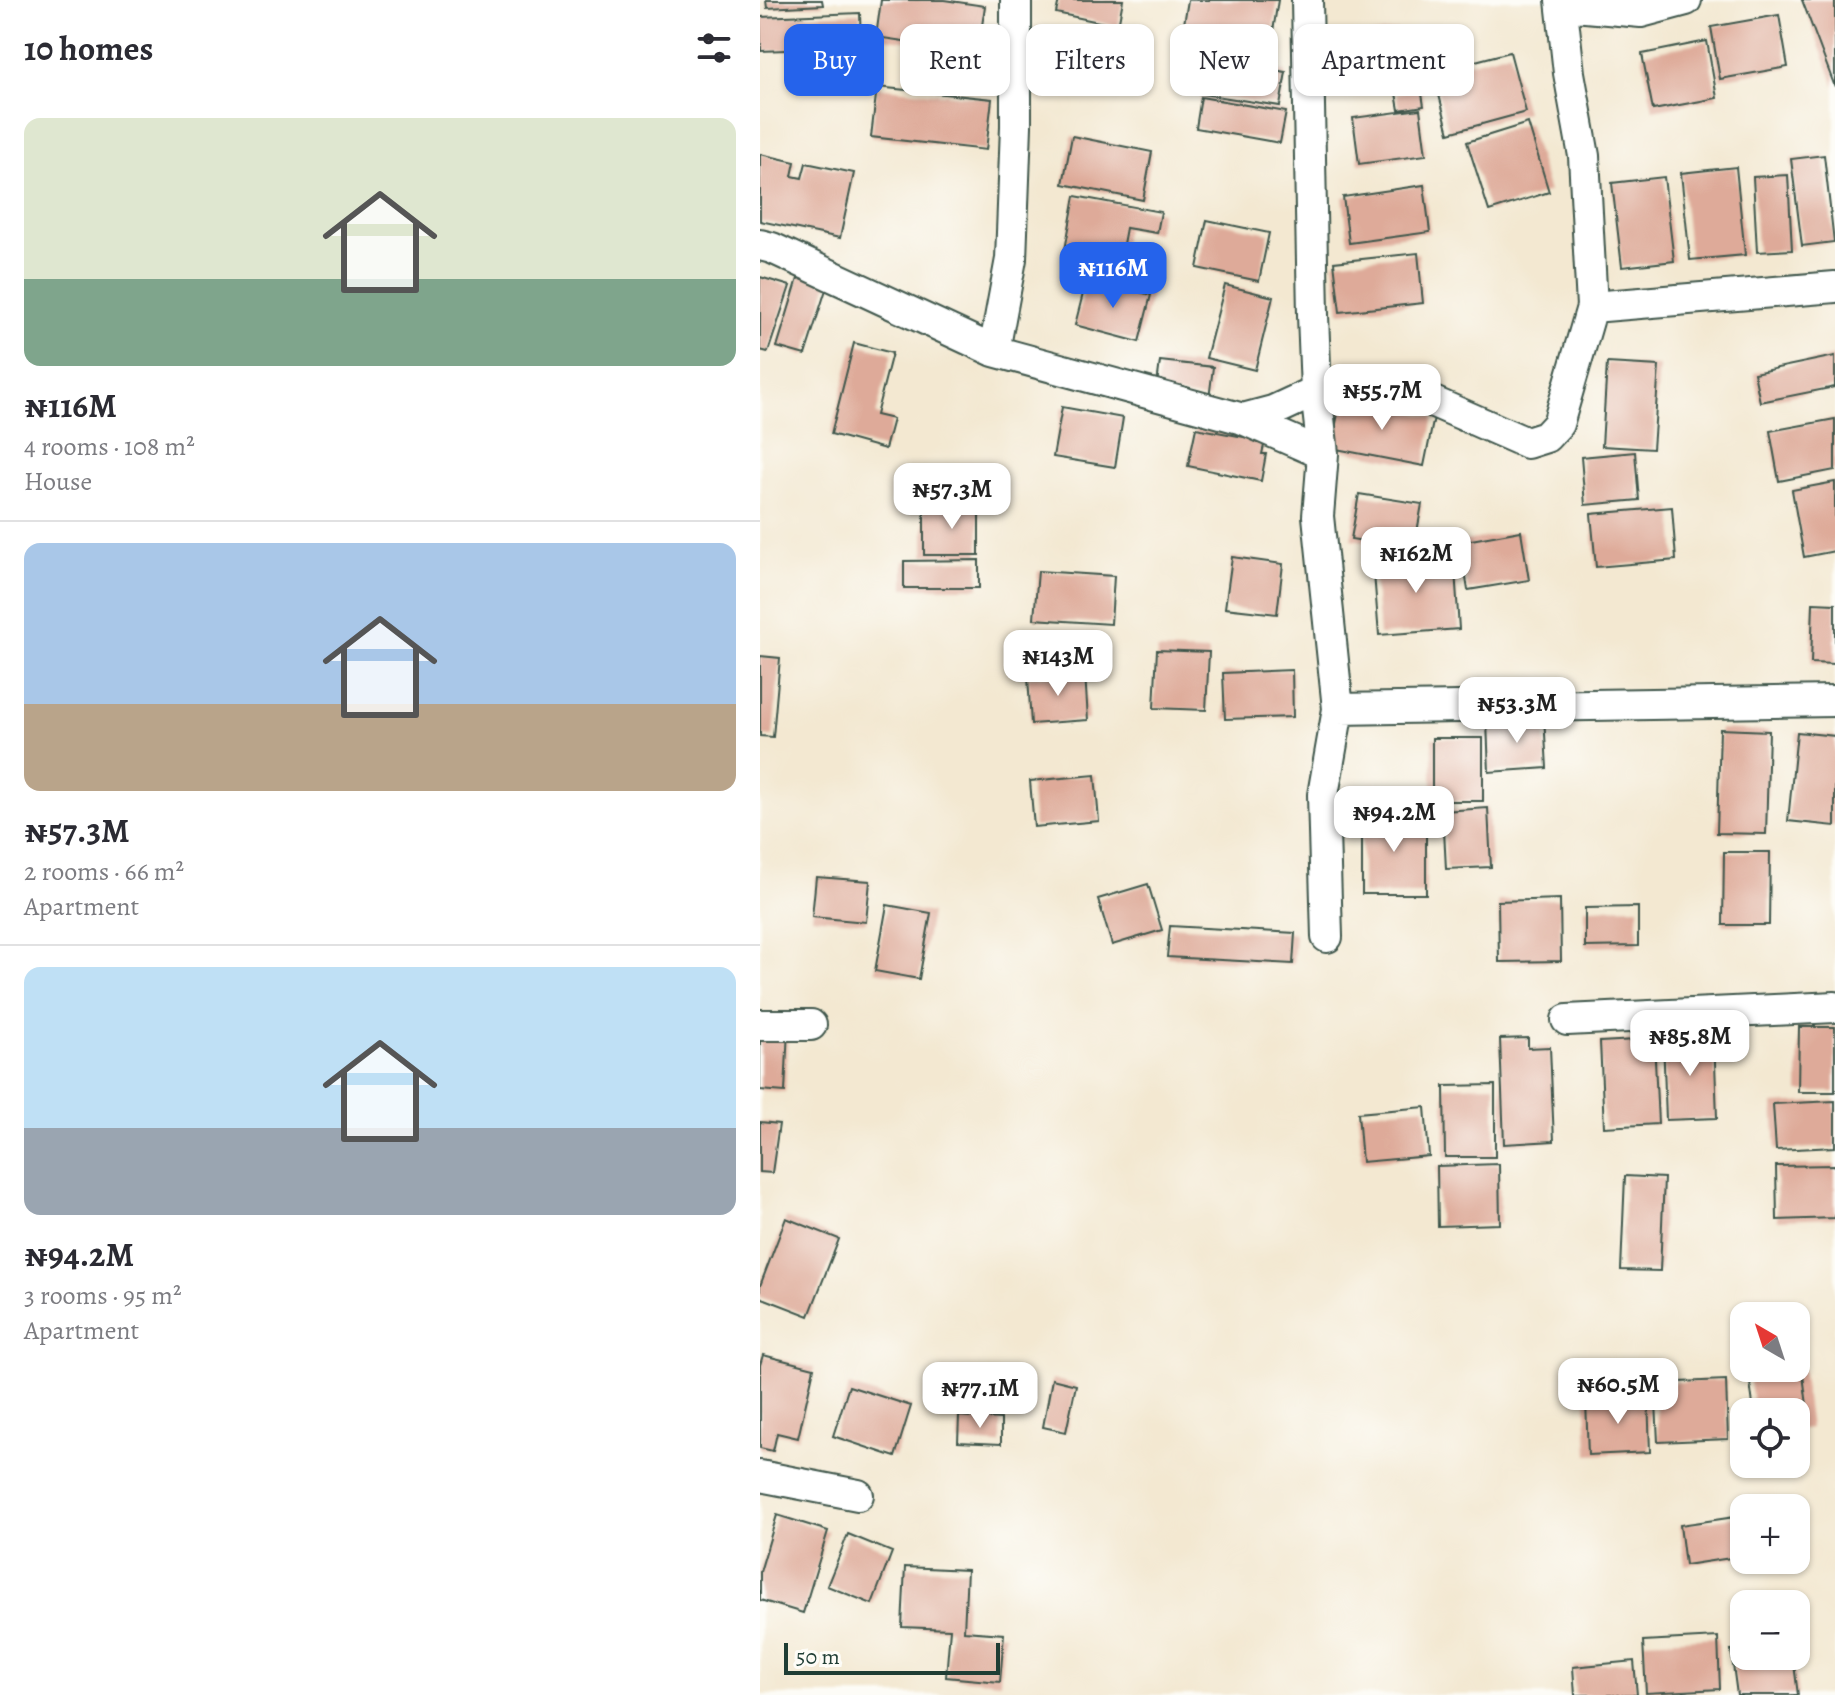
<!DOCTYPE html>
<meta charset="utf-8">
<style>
body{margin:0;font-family:Alegreya,serif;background:#f2f2f3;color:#2b2b33;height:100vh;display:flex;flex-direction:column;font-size:30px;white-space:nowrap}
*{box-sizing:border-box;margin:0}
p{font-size:26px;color:#7c7c81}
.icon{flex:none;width:44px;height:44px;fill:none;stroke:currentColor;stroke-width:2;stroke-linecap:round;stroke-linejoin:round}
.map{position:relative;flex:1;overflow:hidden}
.details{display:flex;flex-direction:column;background:#fff;width:760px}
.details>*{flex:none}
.hud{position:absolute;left:24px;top:24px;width:760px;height:72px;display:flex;gap:16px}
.needle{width:52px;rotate:321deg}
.controls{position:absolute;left:970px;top:1302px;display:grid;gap:16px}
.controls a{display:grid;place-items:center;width:80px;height:80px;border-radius:16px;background:#fff;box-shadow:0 2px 6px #0004;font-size:40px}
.scale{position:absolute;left:24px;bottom:20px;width:216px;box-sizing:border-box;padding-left:8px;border:4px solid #1f3d34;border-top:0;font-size:22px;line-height:28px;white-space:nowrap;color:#1f3d34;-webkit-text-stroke:6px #fdfcf7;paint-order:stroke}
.price{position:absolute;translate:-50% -68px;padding:0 18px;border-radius:16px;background:#fff;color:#222;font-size:26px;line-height:52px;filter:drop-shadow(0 2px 4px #0008)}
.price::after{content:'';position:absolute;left:50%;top:48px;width:24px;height:18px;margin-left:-12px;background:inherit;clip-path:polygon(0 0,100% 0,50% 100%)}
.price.active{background:#2563eb;color:#fff}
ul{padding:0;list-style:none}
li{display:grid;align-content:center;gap:16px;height:424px;padding:0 24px}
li+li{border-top:2px solid #e1e1e2}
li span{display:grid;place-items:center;height:248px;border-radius:16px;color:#555}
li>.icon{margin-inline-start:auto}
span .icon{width:144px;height:144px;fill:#fffc;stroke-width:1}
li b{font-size:34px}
h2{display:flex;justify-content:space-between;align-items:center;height:96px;padding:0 24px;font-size:34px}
.tag{padding:0 28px;border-radius:16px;background:#fff;box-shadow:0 2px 6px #0004;font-size:28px;line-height:72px}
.tag.active{background:#2563eb;color:#fff}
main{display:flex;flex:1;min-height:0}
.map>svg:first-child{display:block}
.building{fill:#deaa99}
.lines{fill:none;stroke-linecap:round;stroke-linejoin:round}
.minor-casing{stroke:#3f574c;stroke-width:34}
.minor{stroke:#fff;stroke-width:30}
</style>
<main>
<section class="details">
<h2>10 homes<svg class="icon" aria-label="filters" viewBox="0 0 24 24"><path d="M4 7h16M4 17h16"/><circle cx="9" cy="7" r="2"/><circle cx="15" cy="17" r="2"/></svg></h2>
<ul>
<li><span style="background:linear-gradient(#dfe7d0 65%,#7fa58c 0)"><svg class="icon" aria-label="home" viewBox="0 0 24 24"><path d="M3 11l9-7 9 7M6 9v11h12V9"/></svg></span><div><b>₦116M</b><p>4 rooms · 108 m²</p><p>House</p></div></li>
<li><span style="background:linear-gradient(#a9c7e8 65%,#b9a48a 0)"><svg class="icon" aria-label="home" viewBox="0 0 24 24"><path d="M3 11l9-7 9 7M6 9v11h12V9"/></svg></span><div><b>₦57.3M</b><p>2 rooms · 66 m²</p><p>Apartment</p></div></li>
<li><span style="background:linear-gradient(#bfe0f5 65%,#9aa5b1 0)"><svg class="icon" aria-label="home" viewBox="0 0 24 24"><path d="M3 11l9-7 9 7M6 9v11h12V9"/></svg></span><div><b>₦94.2M</b><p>3 rooms · 95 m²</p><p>Apartment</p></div></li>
</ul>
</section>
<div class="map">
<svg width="1075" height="1695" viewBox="0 0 1075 1695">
<rect width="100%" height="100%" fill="#fdfcf7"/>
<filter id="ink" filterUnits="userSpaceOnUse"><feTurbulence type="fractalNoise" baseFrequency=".0125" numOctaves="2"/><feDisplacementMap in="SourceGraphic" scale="16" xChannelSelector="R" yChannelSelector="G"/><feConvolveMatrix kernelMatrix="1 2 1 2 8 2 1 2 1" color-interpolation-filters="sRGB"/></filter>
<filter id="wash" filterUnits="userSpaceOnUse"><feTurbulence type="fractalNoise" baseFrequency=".006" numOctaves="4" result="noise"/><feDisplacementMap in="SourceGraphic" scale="32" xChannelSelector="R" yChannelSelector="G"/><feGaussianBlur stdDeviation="1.8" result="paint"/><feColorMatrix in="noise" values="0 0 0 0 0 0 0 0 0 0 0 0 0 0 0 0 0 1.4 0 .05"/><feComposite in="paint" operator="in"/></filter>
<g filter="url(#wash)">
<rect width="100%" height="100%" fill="#f3e8d1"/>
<g id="blocks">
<path class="building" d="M6 0H62L63 5 7 8Z
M121 0H184L225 6 218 52 116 37Z
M299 0H363L358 26 296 13Z
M428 0H518L511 44 423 30Z
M1042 0H1075V87Z
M100 13 101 47 1 51 0 17Z
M1019 15 1028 67 960 79 951 27Z
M638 30 646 79 603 85 595 37Z
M947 41 957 98 893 110 882 54Z
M750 52 766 112 689 133 673 72Z
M429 56 526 72 520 106 423 91Z
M117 87 232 99 226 150 111 137Z
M661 88 664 106 639 110 636 93Z
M441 97 526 112 520 143 436 128Z
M660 109 666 155 599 164 593 118Z
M768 123 789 192 729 211 707 142Z
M312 136 392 152 383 200 303 184Z
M0 154 35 162 32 176 42 178 46 163 94 173 80 238 0 221Z
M1064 155 1074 242 1042 246 1031 159Z
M976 167 985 255 930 260 921 173Z
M1028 175 1032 250 997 252 993 177Z
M904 177 914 261 862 267 852 183Z
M664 185 670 232 589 243 583 197Z
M315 196 401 212 397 233 366 228 357 276 302 266Z
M447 220 509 233 499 281 437 268Z
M658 253 663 303 580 312 574 262Z
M40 272 69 280 45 355 17 347Z
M0 277 30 286 8 352 0 350Z
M327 278 391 295 379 342 315 325Z
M465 285 513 297 495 370 446 358Z
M94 343 132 353 116 415 133 419 125 449 71 434Z
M1075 356V387L1000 402 994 373Z
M400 361 453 367 449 399 396 392Z
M847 363 899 366 893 449 842 446Z
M581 399 674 417 664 466 571 448Z
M302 407 363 418 355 467 293 457Z
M1075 419V470L1019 481 1010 431Z
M436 428 505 441 502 454H506L501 481 428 466Z
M875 452 879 500 825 505 821 457Z
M1075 482V551L1044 557 1032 490Z
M599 494 662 504 654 549 591 539Z
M219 507V555H164V508Z
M912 507 916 560 836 567 831 514Z
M761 531 769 580 708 590 700 542Z
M694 555 699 629 619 635 613 561Z
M472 557 523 564 517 614 465 608Z
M219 560V588H144V561Z
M278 571 354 576 351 624 274 619Z
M1053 603 1075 604V664L1051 663Z
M397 650 449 652 446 710 394 708Z
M0 656 20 658 13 737 0 736Z
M532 670 533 717 465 719 463 673Z
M325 673 328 720 271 724 268 677Z
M784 717 787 768 729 772 727 721Z
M960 729 1009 731 1006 834 957 833Z
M1037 732 1075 736V826L1028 821Z
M672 738H723V801H672Z
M335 775 339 821 274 827 270 781Z
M728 808 731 867 686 869 683 811Z
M602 814H666V894H602Z
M964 852H1010L1009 925H963Z
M56 877 110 881 106 922 52 917Z
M388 884 402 930 352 945 338 899Z
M800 899 801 961 739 962 738 901Z
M127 905 171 913 159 979 115 971Z
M878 907V946L825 947V908Z
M410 926 535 933 533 964 407 957Z
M0 1027 28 1028 25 1092 0 1090Z
M1039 1027H1075V1092H1038Z
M954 1035 957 1118 906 1120 903 1037Z
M768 1038V1048L790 1047 794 1141 744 1144 740 1039Z
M894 1039 898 1124 844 1127 840 1042Z
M735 1085V1157H685L684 1086Z
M1075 1101V1147L1016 1150 1013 1104Z
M665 1107 669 1156 602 1162 598 1113Z
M0 1122 19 1124 12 1173 0 1172Z
M739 1164 740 1224 678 1226 677 1166Z
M1075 1165V1218L1017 1220 1016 1166Z
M865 1176 904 1178 900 1271 861 1270Z
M26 1218 79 1239 49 1316 0 1297V1286Z
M1036 1337H1038L1050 1428 1036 1430V1412H994L988 1368H1036Z
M3 1355 54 1368 38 1438 17 1433 13 1451 0 1448V1365Z
M292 1379 316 1385 306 1432 283 1427Z
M966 1380 968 1439 898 1442 895 1383Z
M89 1386 151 1406 135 1457 73 1436Z
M888 1397 890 1452 828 1455 826 1400Z
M199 1416 241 1419V1444L198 1442Z
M17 1515 68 1531 43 1613 0 1600V1572Z
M982 1516 984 1556 925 1565 920 1525Z
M88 1534 132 1552 112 1604 67 1586Z
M145 1567 207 1570 204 1631 244 1634 240 1682 186 1677 190 1629 142 1627Z
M958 1637 960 1689 886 1693 883 1641Z
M984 1649V1656H1033L1038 1695H977L971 1650Z
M874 1661 877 1695H815L813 1667Z"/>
</g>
</g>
<g filter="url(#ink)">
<use href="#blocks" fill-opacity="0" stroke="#3f574c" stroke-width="2"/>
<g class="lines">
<g class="minor-casing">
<path id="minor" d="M547 0 553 315 556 391 563 454 558 516 578 709 563 795 567 937
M803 5 881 12 926 0
M0 245 12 248 234 351 483 419 563 454
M832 307 1075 287
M234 351 251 259 256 126V0
M483 419 513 411 556 391 586 386 669 400 767 443 786 437 798 424 832 307 824 156 809 73 801 0
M578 709 1075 701
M807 1020 1075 1007
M0 1025H51
M0 1476 98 1495"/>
</g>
<use href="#minor" class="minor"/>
</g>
</g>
</svg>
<div class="controls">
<a><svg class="needle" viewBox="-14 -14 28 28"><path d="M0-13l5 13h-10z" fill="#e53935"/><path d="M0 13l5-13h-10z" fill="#7c7c81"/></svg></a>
<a><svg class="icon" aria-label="locate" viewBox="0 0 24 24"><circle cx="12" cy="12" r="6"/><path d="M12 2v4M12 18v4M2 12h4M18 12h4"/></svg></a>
<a>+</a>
<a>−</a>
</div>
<div class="scale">50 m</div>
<b class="price active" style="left:353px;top:310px">₦116M</b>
<b class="price" style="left:622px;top:432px">₦55.7M</b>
<b class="price" style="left:192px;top:531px">₦57.3M</b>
<b class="price" style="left:656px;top:595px">₦162M</b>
<b class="price" style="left:298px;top:698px">₦143M</b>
<b class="price" style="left:757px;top:745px">₦53.3M</b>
<b class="price" style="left:634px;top:854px">₦94.2M</b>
<b class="price" style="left:930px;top:1078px">₦85.8M</b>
<b class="price" style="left:858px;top:1426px">₦60.5M</b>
<b class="price" style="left:220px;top:1430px">₦77.1M</b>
<div class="hud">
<a class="tag active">Buy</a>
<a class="tag">Rent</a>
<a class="tag">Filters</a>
<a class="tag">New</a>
<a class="tag">Apartment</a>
</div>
</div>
</main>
